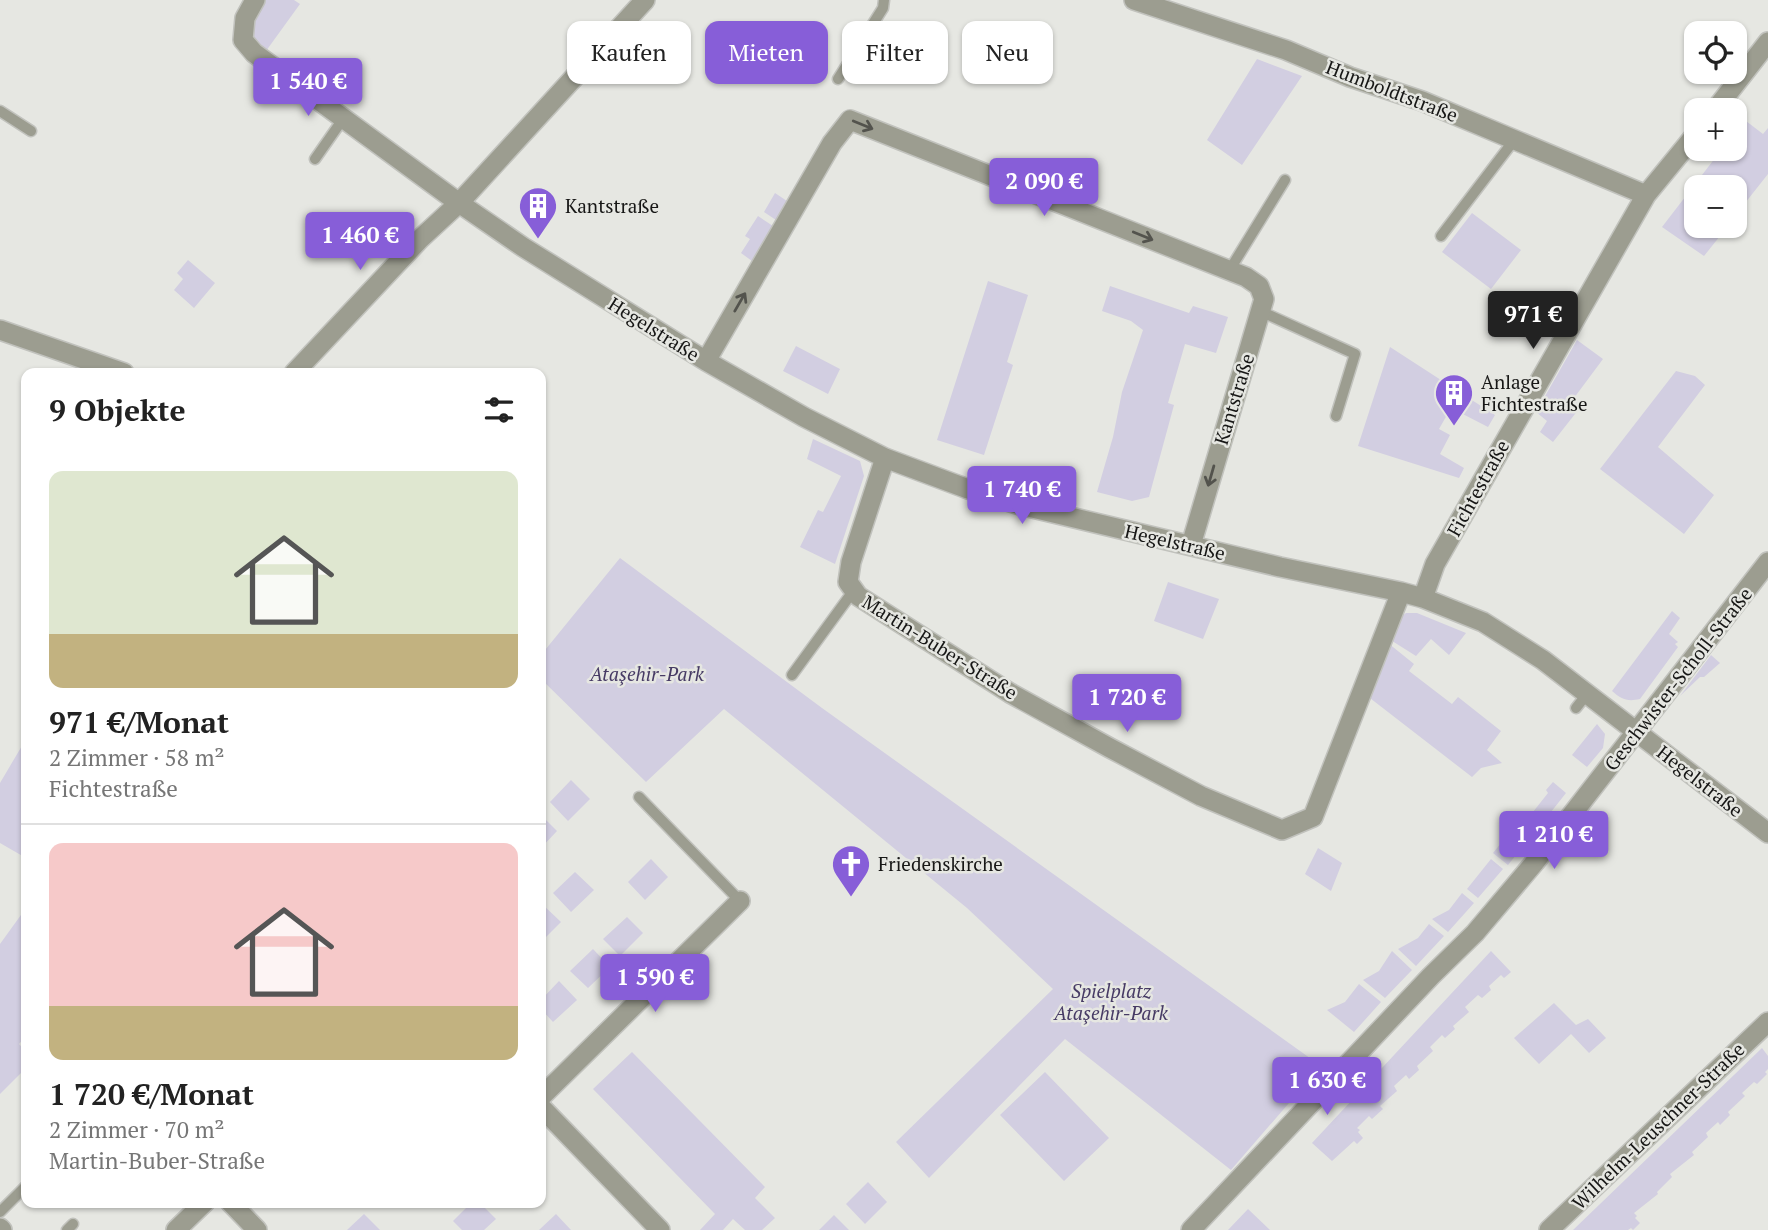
<!DOCTYPE html>
<html lang="de">
<meta charset="utf-8">
<style>
body{margin:0;font-family:"PT Serif",serif;background:#f2f2f2;color:#222;height:100vh;display:flex;flex-direction:column;font-size:26px;white-space:nowrap}
*{box-sizing:border-box;margin:0}
p{font-size:23px;color:#767676}
.icon{flex:none;width:38px;height:38px;fill:none;stroke:currentColor;stroke-width:2;stroke-linecap:round;stroke-linejoin:round}
.map{position:relative;flex:1;overflow:hidden}
.sheet{position:absolute;left:21px;top:368px;width:525px;height:840px;display:flex;flex-direction:column;background:#fff;border-radius:14px;box-shadow:0 2px 5px #0004}
.sheet>*{flex:none}
.top-card{position:absolute;left:567px;top:21px;width:665px;height:63px;display:flex;gap:14px}
.buttons{position:absolute;left:1684px;top:21px;display:grid;gap:14px}
.buttons a{display:grid;place-items:center;width:63px;height:63px;border-radius:14px;background:#fff;box-shadow:0 2px 5px #0004;font-size:35px}
.price{position:absolute;translate:-50% -60px;padding:0 16px;border-radius:7px;background:#875ed8;color:#fff;font-size:23px;line-height:46px;filter:drop-shadow(0 2px 4px #0008)}
.price::after{content:'';position:absolute;left:50%;top:42px;width:21px;height:16px;margin-left:-10px;background:inherit;clip-path:polygon(0 0,100% 0,50% 100%)}
.price.current{background:#222;color:#fff}
ul{padding:0;list-style:none}
li{display:grid;align-content:center;gap:14px;height:371px;padding:0 28px}
li+li{border-top:2px solid #e0e0e0}
li span{display:grid;place-items:center;height:217px;border-radius:14px;color:#555}
li>.icon{margin-inline-start:auto}
span .icon{width:126px;height:126px;fill:#fffc;stroke-width:1}
li b{font-size:30px}
h2{display:flex;justify-content:space-between;align-items:center;height:84px;padding:0 28px;font-size:30px}
.chip{padding:0 24px;border-radius:14px;background:#fff;box-shadow:0 2px 5px #0004;font-size:24px;line-height:63px}
.chip.current{background:#875ed8;color:#fff}
.map>svg:first-child{display:block}
.green{fill:#d2cee1}
.lines{fill:none;stroke-linecap:round;stroke-linejoin:round}
.service-casing{stroke:#c1c2bd;stroke-width:13}
.minor-casing{stroke:#c1c2bd;stroke-width:22}
.tertiary-casing{stroke:#c1c2bd;stroke-width:22}
.service{stroke:#9c9d90;stroke-width:10}
.minor{stroke:#9c9d90;stroke-width:19}
.tertiary{stroke:#9c9d90;stroke-width:19}
.oneway{stroke:#53534d}
.labels{text-anchor:middle;stroke-width:5;stroke-linejoin:round;paint-order:stroke}
.street-label{font-size:19px;fill:#171716;stroke:#e6e7e2}
.poi-label{font-size:19px;fill:#171716;stroke:#e6e7e2;text-anchor:start}
.park-label{font-size:19px;font-style:italic;fill:#473b65;stroke:#e6e7e2}
</style>
<div class="map">
<svg width="1768" height="1230" viewBox="0 0 1768 1230">
<rect width="100%" height="100%" fill="#e6e7e2"/>
<path class="green" d="M265 0H294L300 4 266 51C243 32 253 23 265 0Z
M1257 59 1302 76 1242 165 1207 140Z
M1746 121 1763 134 1768 128V174L1734 217V187H1696V226H1728L1704 256 1662 227 1722 149H1734V134Z
M775 193 787 201 776 220 764 212Z
M1472 213 1521 250 1491 289 1442 252Z
M758 216 773 226 752 261 741 253 750 239 745 236Z
M188 260 215 283 194 308 174 290 183 279 177 273Z
M988 281 1028 295 1007 362 1013 365 984 455 937 440Z
M1110 286 1189 313 1193 306 1228 317 1216 353 1185 344 1168 403 1174 405 1149 497 1132 501 1097 492 1113 437 1122 392 1143 330 1131 321 1102 311Z
M1577 340 1603 359 1574 398 1582 405 1553 442 1540 432 1547 421 1536 412Z
M796 346 840 369 828 394 783 371Z
M1390 347 1495 415 1488 427 1451 408 1439 429 1450 435 1440 454 1464 468 1459 478 1358 446Z
M1676 371 1695 376 1705 385 1658 447 1714 495 1684 534 1600 469Z
M813 439 860 461 864 476 835 564 800 547 818 510 823 512 841 476 807 459Z
M620 558 822 708 1321 1066 1231 1170 1065 1039 929 1178 896 1142 1053 989 967 908 724 709 646 782 541 679V655Z
M1168 582 1219 599 1203 639 1154 621Z
M1672 611 1680 618 1669 634 1678 642 1675 644 1678 647 1640 699C1627 702 1621 699 1612 691Z
M1406 613H1417L1466 633 1449 655 1431 639 1416 656 1389 639 1398 619Z
M1388 643 1414 664 1409 671 1452 704 1458 697 1501 731 1487 750 1502 763 1481 768 1472 777 1366 695Z
M1711 655 1720 663 1704 677H1700L1680 696Z
M1597 724 1605 734 1603 748 1587 767 1572 755Z
M26 739V858L0 843V783Z
M571 780 590 799 568 821 550 802Z
M1553 782 1566 793 1536 831 1525 822 1548 793 1546 790Z
M541 815 557 831 541 848Z
M1517 823 1532 835 1508 865 1493 853Z
M1318 848 1342 863 1331 891 1305 874Z
M651 859 668 877 645 900 628 882Z
M1491 859 1503 869 1478 898 1467 889Z
M575 872 594 890 571 912 553 893Z
M1462 893 1474 903 1448 932 1432 919 1449 910Z
M542 904 561 922 541 942V905Z
M26 908V1036L19 1044 26 1052V1068L0 1094V944Z
M627 917 643 933 620 956 603 939Z
M1429 924 1444 936 1416 966 1398 949 1418 938Z
M593 949 610 967 588 988 570 971Z
M1392 951 1412 970 1385 998 1363 980 1379 971Z
M1491 951 1511 972 1504 978 1501 975 1489 986 1491 990 1482 998 1478 995 1465 1007 1469 1012 1453 1026 1455 1029 1445 1038 1442 1035 1430 1047 1433 1051 1417 1066 1419 1070 1409 1079 1406 1075 1394 1086 1397 1091 1380 1106 1383 1109 1372 1119 1369 1116 1357 1128 1360 1130 1358 1132 1363 1138 1357 1144 1354 1141 1332 1161 1312 1143Z
M559 981 577 1000 553 1022 541 1009V1000Z
M1359 984 1381 1002 1354 1032 1327 1010 1345 1002Z
M1554 1003 1576 1025 1588 1019 1606 1038 1589 1053 1571 1034 1539 1064 1514 1038Z
M1762 1048 1768 1056V1069L1765 1072 1767 1074 1757 1084 1754 1082 1742 1093 1745 1096 1728 1112 1730 1115 1720 1125 1718 1122 1706 1133 1708 1137 1692 1152 1694 1155 1670 1174 1672 1177 1657 1192 1658 1194 1634 1213 1637 1216 1635 1218 1640 1223 1633 1230 1631 1228 1628 1230H1573Z
M632 1052 765 1187 755 1198 775 1218 762 1230H745L733 1219 723 1230H700L715 1214 593 1089Z
M1045 1072 1109 1138 1064 1181 1000 1115Z
M868 1182 887 1202 865 1224 846 1204Z
M472 1202H479L496 1219 484 1230H462L453 1221Z
M1248 1209 1270 1230H1228Z
M364 1214 380 1230H347Z
M556 1214 571 1230H539Z
M834 1215 849 1230H819Z"/>
<g class="lines">
<g class="service-casing">
<path id="service" d="M838 79 883 8 884 0
M0 111 31 131
M315 159 343 119
M1441 236 1515 139
M1229 271 1285 180
M1260 311 1355 354 1336 416
M792 675 854 590
M1576 708 1587 694
M639 797 740 901
M0 1212 26 1186
M67 1230 73 1224"/>
</g>
<g class="minor-casing">
<path id="minor" d="M255 0 245 18 243 40 254 53 459 203 523 247 706 361 804 417 885 458 968 489 1020 505 1280 567 1401 592 1423 598 1483 622 1543 660 1768 833
M1134 0 1286 50 1350 77 1422 101 1646 195
M1715 110 1768 42
M0 330 124 373
M706 361 832 143 850 120 1246 277 1259 286 1264 299 1191 545
M294 373 420 239 459 203 645 0
M885 458 851 562 848 582 858 596 1010 693 1110 748 1201 796 1282 830 1313 817 1401 592
M1423 598 1435 564 1646 195 1696 134
M541 1097 740 901
M541 1107 660 1230
M230 1202 257 1230
M0 1228 2 1230
M176 1230 205 1202
M1549 1230 1768 1022"/>
</g>
<g class="tertiary-casing">
<path id="tertiary" d="M1191 1230 1431 976 1475 933 1535 862 1768 562"/>
</g>
<use href="#service" class="service"/>
<use href="#minor" class="minor"/>
<use href="#tertiary" class="tertiary"/>
</g>
<defs><path id="oneway-shaft" d="M-6 0H5M1.5-3L5.5 0L1.5 3" fill="none" stroke-width="1.6" stroke-linecap="round" stroke-linejoin="round" transform="scale(1.75)"/></defs>
<g class="oneway">
<use href="#oneway-shaft" transform="translate(863 125) rotate(22)"/>
<use href="#oneway-shaft" transform="translate(1143 236) rotate(22)"/>
<use href="#oneway-shaft" transform="translate(740 302) rotate(-60)"/>
<use href="#oneway-shaft" transform="translate(1211 476) rotate(106)"/>
</g>
<defs>
<g id="building-pin" transform="scale(2.0125)"><path d="M0 17L-7.5 6A9.5 9.5 0 1 1 7.5 6Z" fill="#875ed8" stroke="#e6e7e2"/><path d="M-4-6H4V6H1V3H-1V6H-4ZM-2.5-4.3h1.7v1.8h-1.7ZM.8-4.3h1.7v1.8H.8ZM-2.5-1h1.7V.8h-1.7ZM.8-1h1.7V.8H.8Z" fill="#fff"/></g>
<g id="church-pin" transform="scale(2.0125)"><path d="M0 17L-7.5 6A9.5 9.5 0 1 1 7.5 6Z" fill="#875ed8" stroke="#e6e7e2"/><path d="M-1.2-6h2.4v3.5h3.3v2.4h-3.3V6h-2.4V-.1h-3.3v-2.4h3.3Z" fill="#fff"/></g>
</defs>
<g fill-rule="evenodd">
<use href="#building-pin" x="538" y="206"/>
<use href="#building-pin" x="1454" y="393"/>
<use href="#church-pin" x="851" y="864"/>
</g>
<g class="labels">
<g class="street-label">
<text transform="translate(1392 91) rotate(21)" y="7">Humboldtstraße</text>
<text transform="translate(654 329) rotate(32)" y="7">Hegelstraße</text>
<text transform="translate(1234 399) rotate(-73)" y="7">Kantstraße</text>
<text transform="translate(1478 488) rotate(-61)" y="7">Fichtestraße</text>
<text transform="translate(1175 542) rotate(13)" y="7">Hegelstraße</text>
<text transform="translate(940 647) rotate(32)" y="7">Martin-Buber-Straße</text>
<text transform="translate(1678 679) rotate(-52)" y="7">Geschwister-Scholl-Straße</text>
<text transform="translate(1700 781) rotate(38)" y="7">Hegelstraße</text>
<text transform="translate(1658 1126) rotate(-44)" y="7">Wilhelm-Leuschner-Straße</text>
</g>
<g class="poi-label">
<text x="565" y="213">Kantstraße</text>
<text x="1481" y="389">Anlage<tspan x="1481" dy="22">Fichtestraße</tspan></text>
<text x="878" y="871">Friedenskirche</text>
</g>
<g class="park-label">
<text x="647" y="681">Ataşehir-Park</text>
<text x="1111" y="998">Spielplatz<tspan x="1111" dy="22">Ataşehir-Park</tspan></text>
</g>
</g>
</svg>
<div class="buttons">
<a><svg class="icon" aria-label="locate" viewBox="0 0 24 24"><circle cx="12" cy="12" r="6"/><path d="M12 2v4M12 18v4M2 12h4M18 12h4"/></svg></a>
<a>+</a>
<a>−</a>
</div>
<b class="price" style="left:308px;top:118px">1 540 €</b>
<b class="price" style="left:1044px;top:218px">2 090 €</b>
<b class="price" style="left:360px;top:272px">1 460 €</b>
<b class="price current" style="left:1533px;top:351px">971 €</b>
<b class="price" style="left:1022px;top:526px">1 740 €</b>
<b class="price" style="left:1127px;top:734px">1 720 €</b>
<b class="price" style="left:1554px;top:871px">1 210 €</b>
<b class="price" style="left:655px;top:1014px">1 590 €</b>
<b class="price" style="left:1327px;top:1117px">1 630 €</b>
<div class="top-card">
<a class="chip">Kaufen</a>
<a class="chip current">Mieten</a>
<a class="chip">Filter</a>
<a class="chip">Neu</a>
</div>
<section class="sheet">
<h2>9 Objekte<svg class="icon" aria-label="filters" viewBox="0 0 24 24"><path d="M4 7h16M4 17h16"/><circle cx="9" cy="7" r="2"/><circle cx="15" cy="17" r="2"/></svg></h2>
<ul>
<li><span style="background:linear-gradient(#dfe7d0 75%,#c2b280 0)"><svg class="icon" aria-label="home" viewBox="0 0 24 24"><path d="M3 11l9-7 9 7M6 9v11h12V9"/></svg></span><div><b>971 €/Monat</b><p>2 Zimmer · 58 m²</p><p>Fichtestraße</p></div></li>
<li><span style="background:linear-gradient(#f6c9c9 75%,#c2b280 0)"><svg class="icon" aria-label="home" viewBox="0 0 24 24"><path d="M3 11l9-7 9 7M6 9v11h12V9"/></svg></span><div><b>1 720 €/Monat</b><p>2 Zimmer · 70 m²</p><p>Martin-Buber-Straße</p></div></li>
</ul>
</section>
</div>
